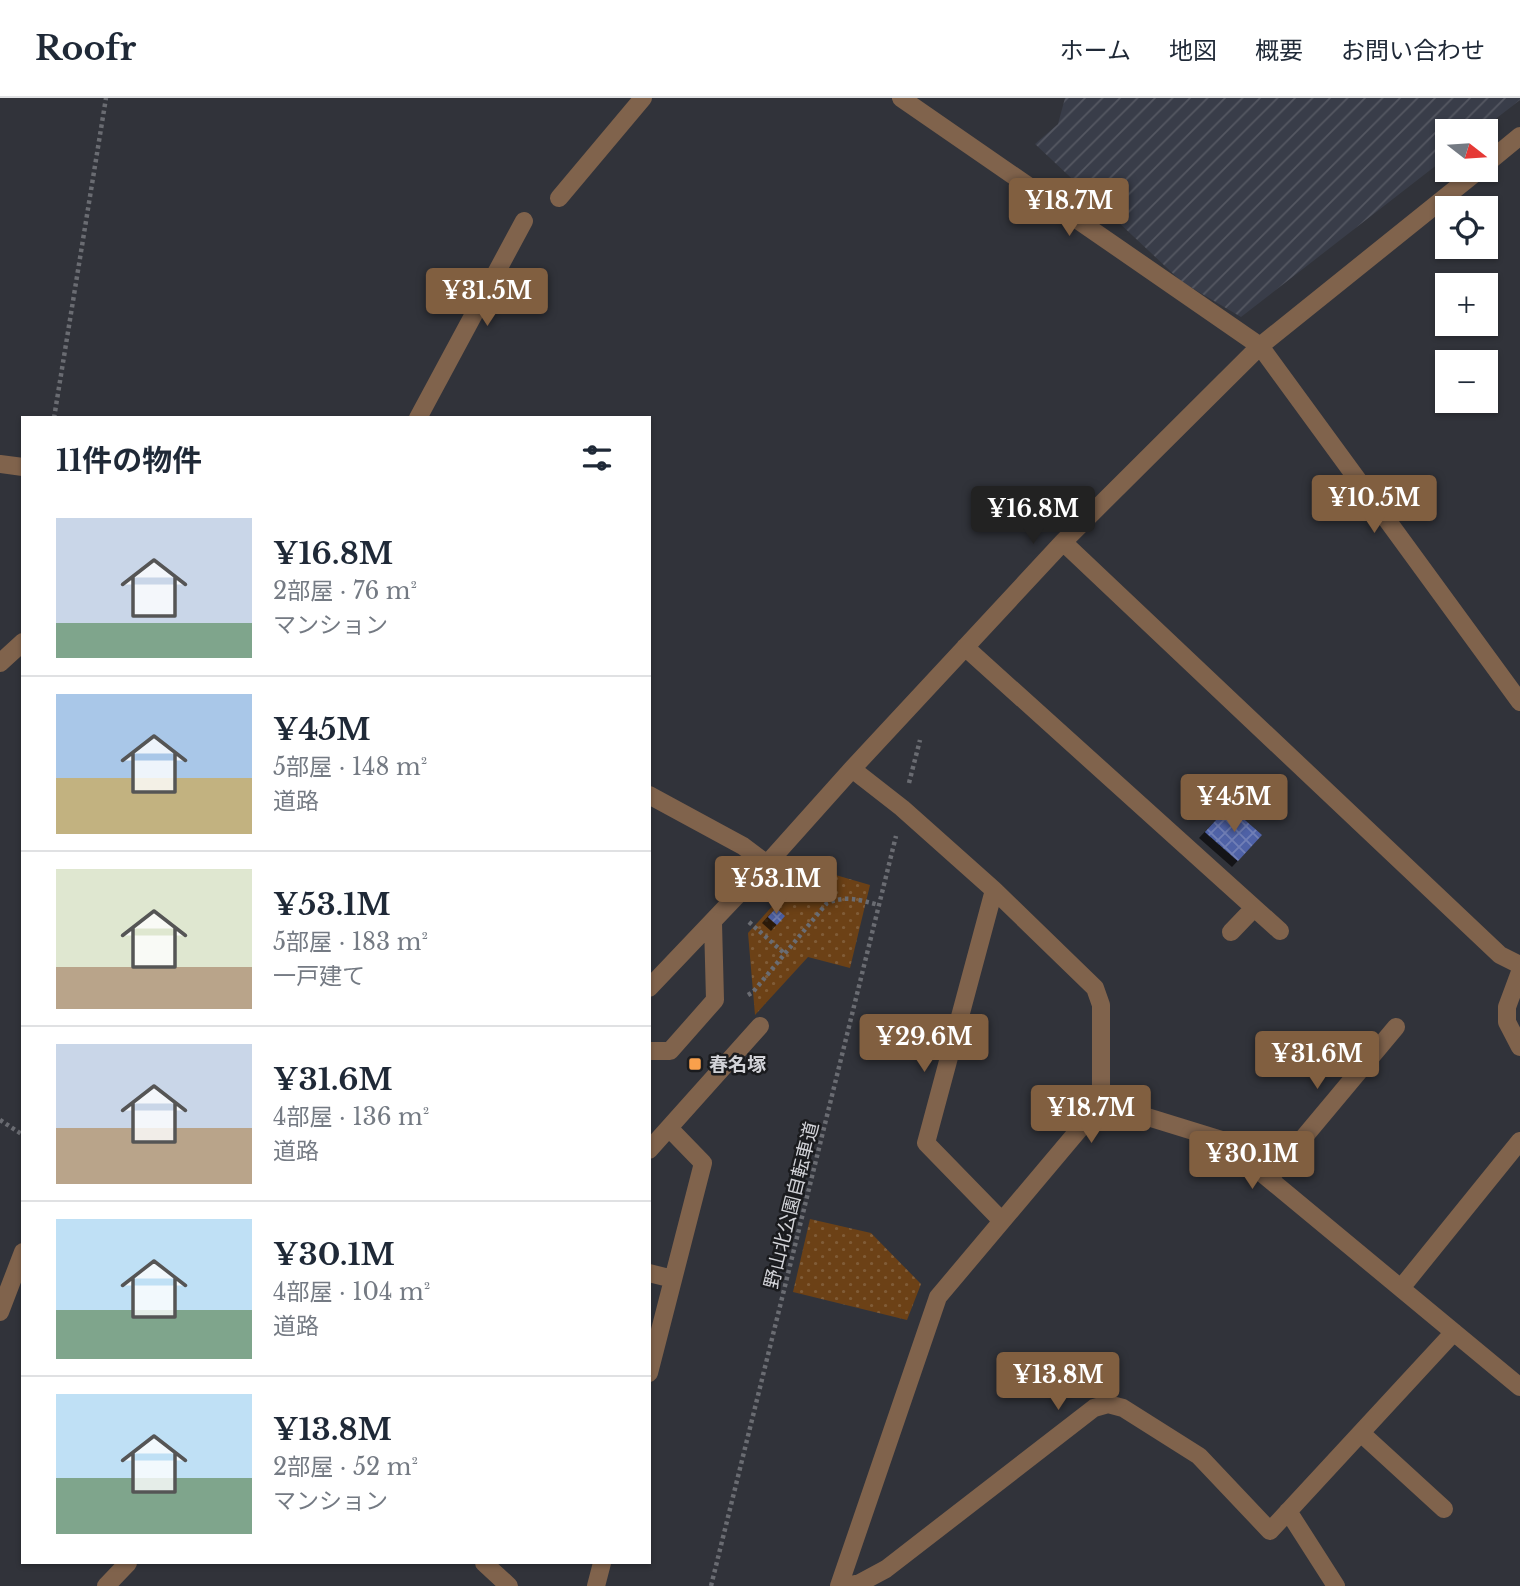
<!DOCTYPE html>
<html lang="ja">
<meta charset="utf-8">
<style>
body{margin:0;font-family:"Libre Baskerville","Noto Sans JP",serif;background:#f6f6f7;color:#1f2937;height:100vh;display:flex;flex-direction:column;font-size:26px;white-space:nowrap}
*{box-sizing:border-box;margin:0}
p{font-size:23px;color:#747a83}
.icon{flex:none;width:38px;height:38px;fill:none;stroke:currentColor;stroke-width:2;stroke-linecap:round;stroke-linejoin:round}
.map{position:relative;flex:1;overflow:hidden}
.drawer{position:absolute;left:21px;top:318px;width:630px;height:1148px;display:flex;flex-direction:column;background:#fff;border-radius:0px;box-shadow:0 2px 5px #0004}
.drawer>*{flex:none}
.needle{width:46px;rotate:107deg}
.tools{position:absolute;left:1435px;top:21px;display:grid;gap:14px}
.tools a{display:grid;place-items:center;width:63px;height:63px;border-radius:0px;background:#fff;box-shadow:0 2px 5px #0004;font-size:35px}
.price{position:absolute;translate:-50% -60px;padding:0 16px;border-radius:7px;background:#815f40;color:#fff;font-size:23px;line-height:46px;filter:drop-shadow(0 2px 4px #0008)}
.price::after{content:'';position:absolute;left:50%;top:42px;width:21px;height:16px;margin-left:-10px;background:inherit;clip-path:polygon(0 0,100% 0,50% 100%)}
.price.on{background:#222;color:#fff}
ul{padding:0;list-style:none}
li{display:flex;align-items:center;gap:21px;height:175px;padding:0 35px}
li+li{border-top:2px solid #e0e1e3}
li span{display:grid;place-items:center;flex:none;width:196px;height:140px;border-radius:0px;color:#555}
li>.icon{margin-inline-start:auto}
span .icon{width:84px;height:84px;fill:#fffc;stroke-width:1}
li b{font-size:30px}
h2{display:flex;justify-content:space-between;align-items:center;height:84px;padding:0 35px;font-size:30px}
header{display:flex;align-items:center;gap:42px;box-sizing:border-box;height:98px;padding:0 35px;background:#fff;border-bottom:2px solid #e0e1e3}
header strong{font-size:33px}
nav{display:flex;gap:38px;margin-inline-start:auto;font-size:24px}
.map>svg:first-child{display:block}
.industrial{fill:url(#industrial-furrows)}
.green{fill:url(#green-dots)}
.building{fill:url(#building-cross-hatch);filter:url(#shadow)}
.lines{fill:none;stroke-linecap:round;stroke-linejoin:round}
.path{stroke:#6a6c72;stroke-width:4.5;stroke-dasharray:3.5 3.5;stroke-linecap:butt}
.minor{stroke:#80634c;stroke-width:18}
.poi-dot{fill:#f9a04c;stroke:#1a1b1e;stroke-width:2.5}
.labels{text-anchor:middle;stroke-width:5;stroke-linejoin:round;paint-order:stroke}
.poi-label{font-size:19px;font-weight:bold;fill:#d2d3d8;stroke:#1a1b1e;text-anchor:start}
.street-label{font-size:19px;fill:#d2d3d8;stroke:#1a1b1e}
</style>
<header>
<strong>Roofr</strong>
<nav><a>ホーム</a><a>地図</a><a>概要</a><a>お問い合わせ</a></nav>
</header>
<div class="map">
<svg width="1520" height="1488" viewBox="0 0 1520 1488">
<defs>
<pattern id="industrial-furrows" width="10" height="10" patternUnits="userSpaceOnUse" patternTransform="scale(1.75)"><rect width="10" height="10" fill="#393d49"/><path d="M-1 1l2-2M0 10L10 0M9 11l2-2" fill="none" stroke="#555862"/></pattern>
<pattern id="green-dots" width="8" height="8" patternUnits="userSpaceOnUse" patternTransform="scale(1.75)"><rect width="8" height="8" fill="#6c4116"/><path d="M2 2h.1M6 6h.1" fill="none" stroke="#805c37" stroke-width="1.8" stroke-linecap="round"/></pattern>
<pattern id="building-cross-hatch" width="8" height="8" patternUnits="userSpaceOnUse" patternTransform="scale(1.75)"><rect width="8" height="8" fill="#4f62a7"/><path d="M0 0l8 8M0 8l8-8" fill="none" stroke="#707fb6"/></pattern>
<filter id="shadow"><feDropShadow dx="-6" dy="6" stdDeviation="0" flood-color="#0009"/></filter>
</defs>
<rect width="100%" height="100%" fill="#31333a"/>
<path class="industrial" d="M1065 0H1520V2L1480 33H1447V59L1241 219 1182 184 1035 46 1058 26Z"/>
<path class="green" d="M808 769 870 787 850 870 808 859 755 917 748 835Z
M810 1121 871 1135 921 1186 907 1222 793 1194Z"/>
<path class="building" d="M1229 708 1262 737 1238 763 1205 734Z
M776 810 785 818 777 827 768 819Z"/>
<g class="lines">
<path class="path" d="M54 320 106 0
M909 685 920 642
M749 824 784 855
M748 897 753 894 827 805C847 797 859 802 879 807
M0 1022 23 1037
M711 1488 896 738"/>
<path class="minor" d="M901 0 1260 248 1520 604
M1486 66 1520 38
M559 100 643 0
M418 320 524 123
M0 366 23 369
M1063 444 1500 857 1520 867
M965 549 1280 833
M0 565 23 544
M649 697 743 748 767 766
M994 792 926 1045 1002 1123
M1231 834 1254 810
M1520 874 1507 909V924L1520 949
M649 890 767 766 852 671 1063 444 1260 248 1479 72
M649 953H670L715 902 713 825
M1101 1002 1128 1013 1222 1042 1520 1289
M649 1052 760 928
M1269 1081 1396 929
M649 1175 673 1181
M1401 1190 1520 1043
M0 1214 23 1154
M649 1275 703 1065 669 1030
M1362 1336 1444 1411
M1288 1413 1336 1488
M484 1465 509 1488
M106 1488 128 1465
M596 1488 602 1465
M839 1488 938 1199 1093 1015 1101 1002V907L1095 890 994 792 902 710 852 671
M846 1488 860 1485 886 1471 1094 1310 1108 1306 1123 1310 1199 1358 1270 1433 1454 1234"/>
</g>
<rect class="poi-dot" x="688" y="959" width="14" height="14" rx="3.5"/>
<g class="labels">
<g class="poi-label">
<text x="709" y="973">春名塚</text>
</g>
<g class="street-label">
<text transform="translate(791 1107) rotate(-76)" y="7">野山北公園自転車道</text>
</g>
</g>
</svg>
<div class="tools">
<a><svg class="needle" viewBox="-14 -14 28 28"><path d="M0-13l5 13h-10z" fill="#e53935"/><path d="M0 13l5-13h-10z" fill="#747a83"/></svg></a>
<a><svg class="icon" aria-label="locate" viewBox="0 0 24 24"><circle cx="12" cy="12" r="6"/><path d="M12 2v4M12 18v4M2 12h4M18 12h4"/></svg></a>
<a>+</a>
<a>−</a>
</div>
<b class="price" style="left:1069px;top:140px">¥18.7M</b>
<b class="price" style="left:487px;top:230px">¥31.5M</b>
<b class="price" style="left:1374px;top:437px">¥10.5M</b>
<b class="price on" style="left:1033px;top:448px">¥16.8M</b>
<b class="price" style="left:1234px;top:736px">¥45M</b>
<b class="price" style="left:776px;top:818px">¥53.1M</b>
<b class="price" style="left:924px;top:976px">¥29.6M</b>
<b class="price" style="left:1317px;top:993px">¥31.6M</b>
<b class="price" style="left:1091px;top:1047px">¥18.7M</b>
<b class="price" style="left:1252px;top:1093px">¥30.1M</b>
<b class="price" style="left:1058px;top:1314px">¥13.8M</b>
<section class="drawer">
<h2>11件の物件<svg class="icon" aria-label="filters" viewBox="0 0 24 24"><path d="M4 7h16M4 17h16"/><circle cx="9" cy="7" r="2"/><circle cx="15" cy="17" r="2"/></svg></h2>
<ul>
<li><span style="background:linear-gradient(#c9d6e8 75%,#7fa58c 0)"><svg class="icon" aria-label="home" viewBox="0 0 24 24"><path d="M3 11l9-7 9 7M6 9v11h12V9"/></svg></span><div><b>¥16.8M</b><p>2部屋 · 76 m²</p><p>マンション</p></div></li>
<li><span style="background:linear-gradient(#a9c7e8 60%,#c2b280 0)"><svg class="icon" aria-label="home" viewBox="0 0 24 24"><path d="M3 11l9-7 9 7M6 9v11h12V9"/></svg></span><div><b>¥45M</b><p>5部屋 · 148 m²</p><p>道路</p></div></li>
<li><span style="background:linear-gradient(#dfe7d0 70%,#b9a48a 0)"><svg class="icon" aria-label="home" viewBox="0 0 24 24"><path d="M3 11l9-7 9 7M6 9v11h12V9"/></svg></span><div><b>¥53.1M</b><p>5部屋 · 183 m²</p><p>一戸建て</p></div></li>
<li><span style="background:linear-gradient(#c9d6e8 60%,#b9a48a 0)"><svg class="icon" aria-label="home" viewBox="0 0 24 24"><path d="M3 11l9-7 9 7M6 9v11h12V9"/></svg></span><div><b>¥31.6M</b><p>4部屋 · 136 m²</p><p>道路</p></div></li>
<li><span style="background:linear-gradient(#bfe0f5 65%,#7fa58c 0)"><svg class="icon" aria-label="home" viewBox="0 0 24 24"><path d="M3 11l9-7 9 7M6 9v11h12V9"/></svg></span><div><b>¥30.1M</b><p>4部屋 · 104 m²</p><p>道路</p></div></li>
<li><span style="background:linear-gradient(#bfe0f5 60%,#7fa58c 0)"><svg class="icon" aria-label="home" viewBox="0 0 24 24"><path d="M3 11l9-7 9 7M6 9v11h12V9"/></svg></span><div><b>¥13.8M</b><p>2部屋 · 52 m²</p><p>マンション</p></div></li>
</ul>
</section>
</div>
